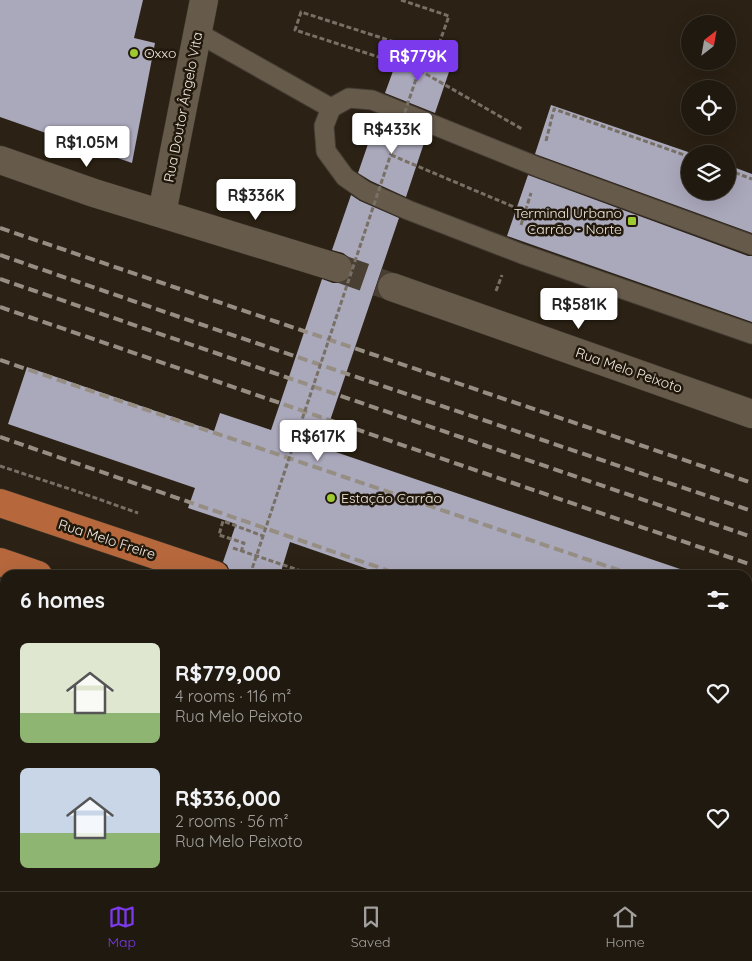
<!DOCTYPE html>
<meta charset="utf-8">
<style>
body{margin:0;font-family:Quicksand,sans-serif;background:#2d261d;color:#f1f3f6;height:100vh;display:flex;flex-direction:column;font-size:19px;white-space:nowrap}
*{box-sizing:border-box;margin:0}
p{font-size:16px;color:#a2a09e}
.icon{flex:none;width:28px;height:28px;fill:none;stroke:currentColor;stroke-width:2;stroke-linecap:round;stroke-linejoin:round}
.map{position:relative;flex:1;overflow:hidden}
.side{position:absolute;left:0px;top:570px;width:752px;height:321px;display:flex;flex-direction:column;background:#20190f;border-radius:15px 15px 0 0;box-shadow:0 5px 20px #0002,0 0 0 1px #3d382f}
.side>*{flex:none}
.needle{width:32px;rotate:31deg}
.buttons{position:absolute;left:681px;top:15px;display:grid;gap:10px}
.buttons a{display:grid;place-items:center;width:55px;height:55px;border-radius:50%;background:#20190f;box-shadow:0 5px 20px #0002,0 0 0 1px #3d382f;font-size:25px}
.price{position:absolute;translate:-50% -42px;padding:0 11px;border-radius:5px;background:#fff;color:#222;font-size:16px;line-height:32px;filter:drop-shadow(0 1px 2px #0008)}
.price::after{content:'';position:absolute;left:50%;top:30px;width:15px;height:11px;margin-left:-8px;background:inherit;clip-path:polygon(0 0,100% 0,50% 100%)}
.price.on{background:#7c3aed;color:#fff}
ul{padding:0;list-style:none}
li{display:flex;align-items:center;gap:15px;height:125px;padding:0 20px}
li span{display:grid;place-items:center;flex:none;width:140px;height:100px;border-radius:8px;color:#555}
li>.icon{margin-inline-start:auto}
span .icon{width:60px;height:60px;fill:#fffc;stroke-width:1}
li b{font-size:21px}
h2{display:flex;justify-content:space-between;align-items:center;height:60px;padding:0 20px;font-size:21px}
.tabs{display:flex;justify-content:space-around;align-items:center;height:70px;border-top:1px solid #3d382f;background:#20190f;font-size:14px;color:#a2a09e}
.tabs a{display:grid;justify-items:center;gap:2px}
.tabs .on{color:#7c3aed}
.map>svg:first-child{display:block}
.green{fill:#4b5113}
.building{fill:#aaa8bb}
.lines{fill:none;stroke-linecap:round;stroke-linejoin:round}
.secondary-tunnel{stroke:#493f33;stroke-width:28;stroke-dasharray:28 14;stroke-linecap:butt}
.service-casing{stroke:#443c33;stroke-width:21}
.minor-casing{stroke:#443c33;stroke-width:29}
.secondary-casing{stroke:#443c33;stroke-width:29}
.trunk-casing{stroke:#443c33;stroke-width:29}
.path{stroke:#787065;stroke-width:3;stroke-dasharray:5 2.5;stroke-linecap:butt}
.service{stroke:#665a4b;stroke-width:19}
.minor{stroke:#665a4b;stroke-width:28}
.secondary{stroke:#665a4b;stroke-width:28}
.trunk{stroke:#b6683c;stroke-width:28}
.rail{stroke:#968e83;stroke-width:4;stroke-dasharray:10 5;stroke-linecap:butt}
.path-bridge{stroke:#787065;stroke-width:3;stroke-dasharray:5 2.5;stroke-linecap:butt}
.poi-dot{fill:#9dca30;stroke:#21180b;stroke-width:2}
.labels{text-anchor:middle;stroke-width:5;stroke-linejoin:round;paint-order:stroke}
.poi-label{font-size:14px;fill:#f1ebe2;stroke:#21180b;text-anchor:start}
.street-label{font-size:14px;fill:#f1ebe2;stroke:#21180b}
</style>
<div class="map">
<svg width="752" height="891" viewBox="0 0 752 891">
<rect width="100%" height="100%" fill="#2b2114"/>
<path class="green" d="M0 772 5 774V826L0 827Z"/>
<path class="building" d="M0 0H143L134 38 155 43 132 163 0 117Z
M400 52 450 69 435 113 385 93Z
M551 105 694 154H690V191H728V165L752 174V233L535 154Z
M378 115 427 134 406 197 371 181 358 173Z
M528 175 748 256H752V322L507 236Z
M351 195 360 201 399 218 321 447 683 570 682 575H385L290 542 280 575H230V571L227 565 223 562 236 524 188 508 195 488 8 424 27 367 214 431 220 413 271 430 322 279 333 283H341L348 280 353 273V265L350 258 343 253 332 250Z"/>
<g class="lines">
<path class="secondary-tunnel" d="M338 268 392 287"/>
<g class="service-casing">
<path id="service" d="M198 33 331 108
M752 245 538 167 372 100 349 98 331 108 324 126 326 151 345 177 365 191 408 210 522 254 752 334
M0 861 5 863
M74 886 88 891
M308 886 322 891"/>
</g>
<g class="minor-casing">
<path id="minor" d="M162 213 204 0"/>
</g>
<g class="secondary-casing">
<path id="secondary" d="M0 160 94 193 338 268
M392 287 752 414"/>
</g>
<g class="trunk-casing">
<path id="trunk" d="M0 503 215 575
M0 562 38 575
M0 647 5 649
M0 715 5 717
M748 758 752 759
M507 886 521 891
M703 886 716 891"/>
</g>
<path class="path" d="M401 0 449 16 435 55 301 12 295 30 419 70 522 129
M546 141 554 109 690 157
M391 155 526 212
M728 170 752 179
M521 225 531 193
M496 291 502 275
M0 466 73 490 138 513
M233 548 313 575
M241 552 244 543 219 535 223 521 263 536
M748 719 752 721
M205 886 219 891
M22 891 24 886
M143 891 145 886"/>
<use href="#service" class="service"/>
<use href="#minor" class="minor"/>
<use href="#secondary" class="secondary"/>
<use href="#trunk" class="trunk"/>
<path class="rail" d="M0 228 752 483
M0 255 197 323 752 511
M0 279 752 537
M0 307 752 565
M0 360 633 575
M0 437 401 575
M748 614 752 616
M748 694 752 696"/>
<path class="path-bridge" d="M250 575 419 70"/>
</g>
<g class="poi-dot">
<circle cx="134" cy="53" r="5"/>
<rect x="627" y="216" width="10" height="10" rx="2.5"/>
<circle cx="331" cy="498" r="5"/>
</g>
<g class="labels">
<g class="poi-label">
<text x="144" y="58">Oxxo</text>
<text x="622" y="218" text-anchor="end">Terminal Urbano<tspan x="622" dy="16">Carrão - Norte</tspan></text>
<text x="341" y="503">Estação Carrão</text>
</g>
<g class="street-label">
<text transform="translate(183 107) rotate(-79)" y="5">Rua Doutor Ângelo Vita</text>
<text transform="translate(629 370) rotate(19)" y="5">Rua Melo Peixoto</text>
<text transform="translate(107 539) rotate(18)" y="5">Rua Melo Freire</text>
</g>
</g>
</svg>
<div class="buttons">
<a><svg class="needle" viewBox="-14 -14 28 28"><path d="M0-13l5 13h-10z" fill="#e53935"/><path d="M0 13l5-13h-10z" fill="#a2a09e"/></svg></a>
<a><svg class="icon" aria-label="locate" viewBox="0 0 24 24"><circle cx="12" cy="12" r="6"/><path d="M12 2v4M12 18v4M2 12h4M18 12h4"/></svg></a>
<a><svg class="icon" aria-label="layers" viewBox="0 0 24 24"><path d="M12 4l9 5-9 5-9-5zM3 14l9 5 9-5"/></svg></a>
</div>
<b class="price on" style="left:418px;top:82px">R$779K</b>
<b class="price" style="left:392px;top:155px">R$433K</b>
<b class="price" style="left:87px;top:168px">R$1.05M</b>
<b class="price" style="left:256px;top:221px">R$336K</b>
<b class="price" style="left:579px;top:330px">R$581K</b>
<b class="price" style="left:318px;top:462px">R$617K</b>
<section class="side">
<h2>6 homes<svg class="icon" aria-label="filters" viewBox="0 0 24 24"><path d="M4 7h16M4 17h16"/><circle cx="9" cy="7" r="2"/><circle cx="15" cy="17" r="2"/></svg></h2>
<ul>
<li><span style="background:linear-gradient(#dfe7d0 70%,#8fb573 0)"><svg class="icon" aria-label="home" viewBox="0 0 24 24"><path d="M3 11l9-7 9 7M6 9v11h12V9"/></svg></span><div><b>R$779,000</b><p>4 rooms · 116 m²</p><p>Rua Melo Peixoto</p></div><svg class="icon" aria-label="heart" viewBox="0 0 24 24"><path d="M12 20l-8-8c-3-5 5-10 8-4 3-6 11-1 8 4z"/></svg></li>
<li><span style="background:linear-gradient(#c9d6e8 65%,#8fb573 0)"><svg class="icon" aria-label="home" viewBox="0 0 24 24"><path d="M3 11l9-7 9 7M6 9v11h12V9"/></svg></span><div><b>R$336,000</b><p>2 rooms · 56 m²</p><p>Rua Melo Peixoto</p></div><svg class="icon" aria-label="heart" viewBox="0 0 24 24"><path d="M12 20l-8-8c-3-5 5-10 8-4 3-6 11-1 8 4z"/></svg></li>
</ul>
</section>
</div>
<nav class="tabs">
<a class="on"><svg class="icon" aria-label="map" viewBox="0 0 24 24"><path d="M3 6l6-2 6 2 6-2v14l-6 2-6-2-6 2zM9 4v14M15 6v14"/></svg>Map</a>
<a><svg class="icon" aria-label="saved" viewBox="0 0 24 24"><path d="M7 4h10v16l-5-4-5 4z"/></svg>Saved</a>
<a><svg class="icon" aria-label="home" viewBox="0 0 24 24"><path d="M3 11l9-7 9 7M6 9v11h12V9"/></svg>Home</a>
</nav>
